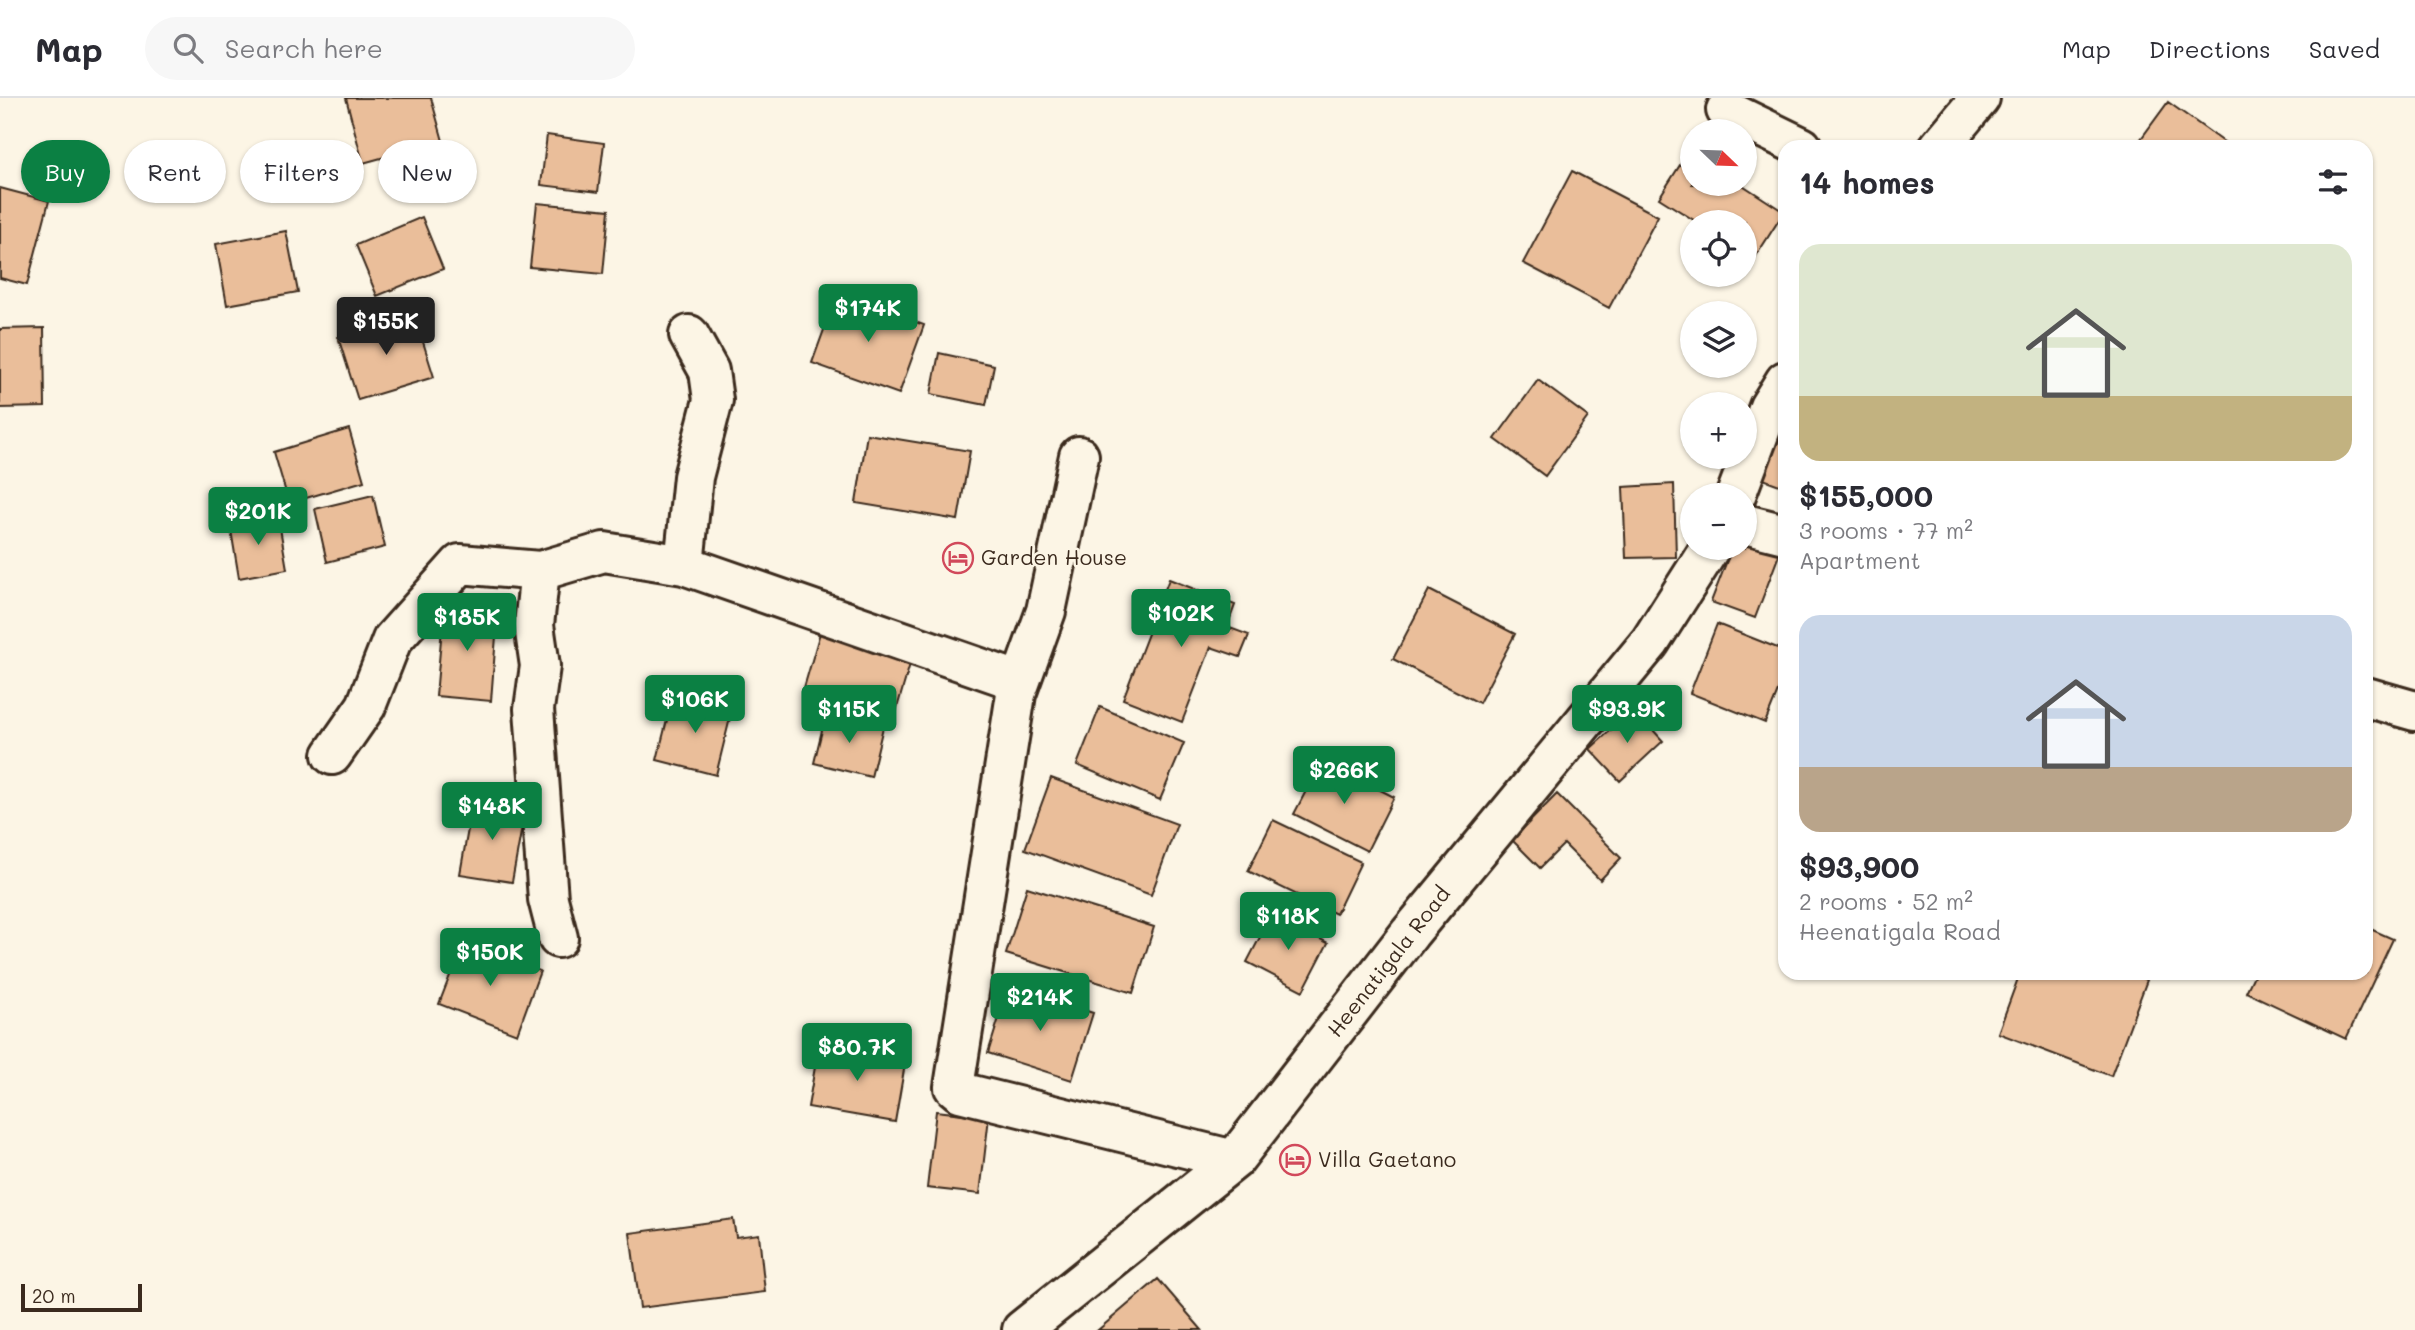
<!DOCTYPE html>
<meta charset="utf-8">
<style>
body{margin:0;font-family:Mali,sans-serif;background:#f7f7f7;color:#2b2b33;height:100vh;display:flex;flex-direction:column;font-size:26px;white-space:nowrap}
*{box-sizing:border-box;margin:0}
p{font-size:23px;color:#7c7c81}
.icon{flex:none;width:38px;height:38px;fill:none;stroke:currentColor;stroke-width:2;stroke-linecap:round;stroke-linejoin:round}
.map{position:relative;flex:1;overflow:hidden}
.details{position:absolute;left:1778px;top:42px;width:595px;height:840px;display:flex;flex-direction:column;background:#fff;border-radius:21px;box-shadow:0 2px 5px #0004}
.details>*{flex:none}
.guide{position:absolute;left:21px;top:42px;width:665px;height:63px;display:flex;gap:14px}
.needle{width:46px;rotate:113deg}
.controls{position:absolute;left:1680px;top:21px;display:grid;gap:14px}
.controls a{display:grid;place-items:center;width:77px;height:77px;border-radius:50%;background:#fff;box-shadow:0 2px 5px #0004;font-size:35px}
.scale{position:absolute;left:21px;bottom:18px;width:121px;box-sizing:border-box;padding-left:7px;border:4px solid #3b2a1e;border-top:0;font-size:19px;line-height:24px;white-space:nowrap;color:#3b2a1e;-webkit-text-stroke:5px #fcf5e5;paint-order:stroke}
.price{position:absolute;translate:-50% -60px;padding:0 16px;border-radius:7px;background:#0b8043;color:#fff;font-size:23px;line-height:46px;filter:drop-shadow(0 2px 4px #0008)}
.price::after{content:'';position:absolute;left:50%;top:42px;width:21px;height:16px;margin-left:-10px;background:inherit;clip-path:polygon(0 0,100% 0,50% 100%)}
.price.on{background:#222;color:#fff}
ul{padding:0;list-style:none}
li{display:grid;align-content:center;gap:14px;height:371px;padding:0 21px}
li span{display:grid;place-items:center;height:217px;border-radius:21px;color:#555}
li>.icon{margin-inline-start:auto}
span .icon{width:126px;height:126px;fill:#fffc;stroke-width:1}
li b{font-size:30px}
h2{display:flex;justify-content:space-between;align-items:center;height:84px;padding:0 21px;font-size:30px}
.tag{padding:0 24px;border-radius:32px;background:#fff;box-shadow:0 2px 5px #0004;font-size:24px;line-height:63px}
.tag.on{background:#0b8043;color:#fff}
header{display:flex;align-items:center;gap:42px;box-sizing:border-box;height:98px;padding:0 35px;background:#fff;border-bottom:2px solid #e1e1e2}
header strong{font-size:33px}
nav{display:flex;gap:38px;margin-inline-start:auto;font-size:24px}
.search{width:490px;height:63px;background:#f7f7f7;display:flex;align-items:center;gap:18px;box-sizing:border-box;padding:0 24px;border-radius:38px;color:#7c7c81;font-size:26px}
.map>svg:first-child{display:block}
.building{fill:#eabe9a;stroke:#3b2a1e;stroke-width:2}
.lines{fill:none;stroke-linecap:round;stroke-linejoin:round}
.minor-casing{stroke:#3b2a1e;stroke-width:44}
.minor{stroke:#fcf5e5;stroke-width:38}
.labels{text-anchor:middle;stroke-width:5;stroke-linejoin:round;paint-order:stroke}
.poi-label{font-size:21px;fill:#3b2a1e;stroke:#fcf5e5;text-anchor:start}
.street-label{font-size:21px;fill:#3b2a1e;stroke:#fcf5e5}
</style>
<header>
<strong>Map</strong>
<div class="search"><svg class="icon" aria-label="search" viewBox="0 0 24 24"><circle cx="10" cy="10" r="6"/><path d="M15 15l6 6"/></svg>Search here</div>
<nav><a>Map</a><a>Directions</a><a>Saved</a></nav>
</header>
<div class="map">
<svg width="2415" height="1232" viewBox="0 0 2415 1232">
<rect width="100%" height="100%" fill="#fcf5e5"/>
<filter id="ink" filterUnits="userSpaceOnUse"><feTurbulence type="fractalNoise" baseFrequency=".0143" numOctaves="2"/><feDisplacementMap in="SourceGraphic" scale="14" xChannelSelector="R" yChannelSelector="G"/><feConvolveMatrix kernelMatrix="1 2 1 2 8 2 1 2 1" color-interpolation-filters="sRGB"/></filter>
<g filter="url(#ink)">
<path class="building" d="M346 0H431L443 43 363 65Z
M2168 4 2231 49H2135Z
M547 37 604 45 598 94 541 87Z
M1689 53 1692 54V86H1741L1784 114 1754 161 1745 155V124H1697L1659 100Z
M1572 73 1658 118 1609 210 1523 165Z
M0 90 49 103 27 187 0 180Z
M537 105 609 112 603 176 530 169Z
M422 119 443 171 377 198 356 147Z
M286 133 298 194 227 207 216 146Z
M837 196 924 227 899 296 812 265Z
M414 215 434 279 358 302 338 239Z
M44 230 45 309 0 310V231Z
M939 255 994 267 986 307 931 296Z
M1538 282 1588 319 1545 378 1495 341Z
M1783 319 1785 320V389L1763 381Z
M349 331 364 383 289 405 274 354Z
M867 336 970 353 958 422 856 405Z
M1674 386 1676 459 1626 460 1623 389Z
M373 397 385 449 327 464 315 411Z
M278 418 287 471 239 480 230 426Z
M1745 440 1780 454 1755 520 1711 504 1732 450H1745Z
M1169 481 1235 507 1227 529 1249 537 1240 559 1211 549 1182 624 1123 601Z
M1429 492 1515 536 1479 605 1393 561Z
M444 507 498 512 491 603 436 598Z
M824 521 915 549 894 620 803 593Z
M1717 526 1785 553V576L1765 625 1690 595Z
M673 598 732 612 716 677 657 662Z
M1100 609 1184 645 1160 702 1077 667Z
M1634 611 1663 643 1620 683 1590 651Z
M826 616 883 629 871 679 814 665Z
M1322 662 1394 699 1367 753 1294 716Z
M1051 680 1177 726 1151 797 1025 751Z
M1557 696 1621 760 1600 782 1564 746 1540 770 1512 742Z
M473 703 525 712 512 784 460 776Z
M1273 722 1361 764 1336 816 1248 773Z
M1027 789 1154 829 1133 895 1006 856Z
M1272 816 1328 845 1303 893 1247 864Z
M2366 829 2393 841 2346 941 2246 894 2255 875H2366Z
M463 844 540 873 517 936 439 906Z
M2020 875H2129L2147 882 2111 978 1998 935Z
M1009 888 1093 915 1072 982 988 955Z
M819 946 906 960 895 1024 808 1009Z
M936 1013 989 1019 980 1096 927 1090Z
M733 1121 736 1139 759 1136 765 1194 640 1210 630 1135Z
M1158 1181 1202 1232H1098Z"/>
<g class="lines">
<g class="minor-casing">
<path id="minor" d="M1726 12 1802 49
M1939 49 1980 0
M1736 397 1769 309 1785 283
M1745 426 1785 436
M684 467 693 379 713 302 709 273 689 237
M540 473 534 527 540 568 534 611 548 801 558 840
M1016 596 1046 513 1079 358
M2366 599 2415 613
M332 657 366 608 392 542 460 466 540 473 604 454 684 467 1009 580 1014 587 1016 596 954 989 960 994 1234 1062
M1022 1232 1234 1062 1410 835 1650 544 1710 450"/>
</g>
<use href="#minor" class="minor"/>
</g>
</g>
<defs>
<g id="hotel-ring" transform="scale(1.575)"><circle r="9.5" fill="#fcf5e5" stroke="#d1495b" stroke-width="1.5"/><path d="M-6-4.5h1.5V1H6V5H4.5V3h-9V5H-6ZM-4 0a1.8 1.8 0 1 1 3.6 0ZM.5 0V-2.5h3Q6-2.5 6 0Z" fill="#d1495b"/></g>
</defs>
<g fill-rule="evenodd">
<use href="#hotel-ring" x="958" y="460"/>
<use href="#hotel-ring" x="1295" y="1062"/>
</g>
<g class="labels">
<g class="poi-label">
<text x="981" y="467">Garden House</text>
<text x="1318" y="1069">Villa Gaetano</text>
</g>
<g class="street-label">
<text transform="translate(1389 864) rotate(-52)" y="7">Heenatigala Road</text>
</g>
</g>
</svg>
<div class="controls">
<a><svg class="needle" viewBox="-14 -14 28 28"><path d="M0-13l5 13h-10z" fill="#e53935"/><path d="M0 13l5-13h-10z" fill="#7c7c81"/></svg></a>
<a><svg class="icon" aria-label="locate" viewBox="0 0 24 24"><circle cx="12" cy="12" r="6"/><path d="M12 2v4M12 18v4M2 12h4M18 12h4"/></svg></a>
<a><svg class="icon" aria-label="layers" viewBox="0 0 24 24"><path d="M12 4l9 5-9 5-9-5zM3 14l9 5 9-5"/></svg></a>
<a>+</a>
<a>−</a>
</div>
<div class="scale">20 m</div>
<b class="price" style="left:868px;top:246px">$174K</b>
<b class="price on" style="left:386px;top:259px">$155K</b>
<b class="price" style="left:258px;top:449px">$201K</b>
<b class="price" style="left:1181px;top:551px">$102K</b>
<b class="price" style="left:467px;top:555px">$185K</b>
<b class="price" style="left:695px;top:637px">$106K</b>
<b class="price" style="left:849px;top:647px">$115K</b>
<b class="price" style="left:1627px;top:647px">$93.9K</b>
<b class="price" style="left:1344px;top:708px">$266K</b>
<b class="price" style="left:492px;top:744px">$148K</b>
<b class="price" style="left:1288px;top:854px">$118K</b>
<b class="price" style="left:490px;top:890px">$150K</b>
<b class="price" style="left:1040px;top:935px">$214K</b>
<b class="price" style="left:857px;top:985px">$80.7K</b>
<div class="guide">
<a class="tag on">Buy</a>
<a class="tag">Rent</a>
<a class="tag">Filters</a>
<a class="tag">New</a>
</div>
<section class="details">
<h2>14 homes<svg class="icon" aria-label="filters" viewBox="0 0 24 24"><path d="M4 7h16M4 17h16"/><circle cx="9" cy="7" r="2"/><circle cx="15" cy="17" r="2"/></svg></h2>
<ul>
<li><span style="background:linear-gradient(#dfe7d0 70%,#c2b280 0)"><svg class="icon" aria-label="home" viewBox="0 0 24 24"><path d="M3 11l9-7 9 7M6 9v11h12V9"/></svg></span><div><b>$155,000</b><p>3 rooms · 77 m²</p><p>Apartment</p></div></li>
<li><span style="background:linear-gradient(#c9d6e8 70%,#b9a48a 0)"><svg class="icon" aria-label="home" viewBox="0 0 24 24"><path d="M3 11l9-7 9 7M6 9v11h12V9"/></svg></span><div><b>$93,900</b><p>2 rooms · 52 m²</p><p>Heenatigala Road</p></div></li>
</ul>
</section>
</div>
